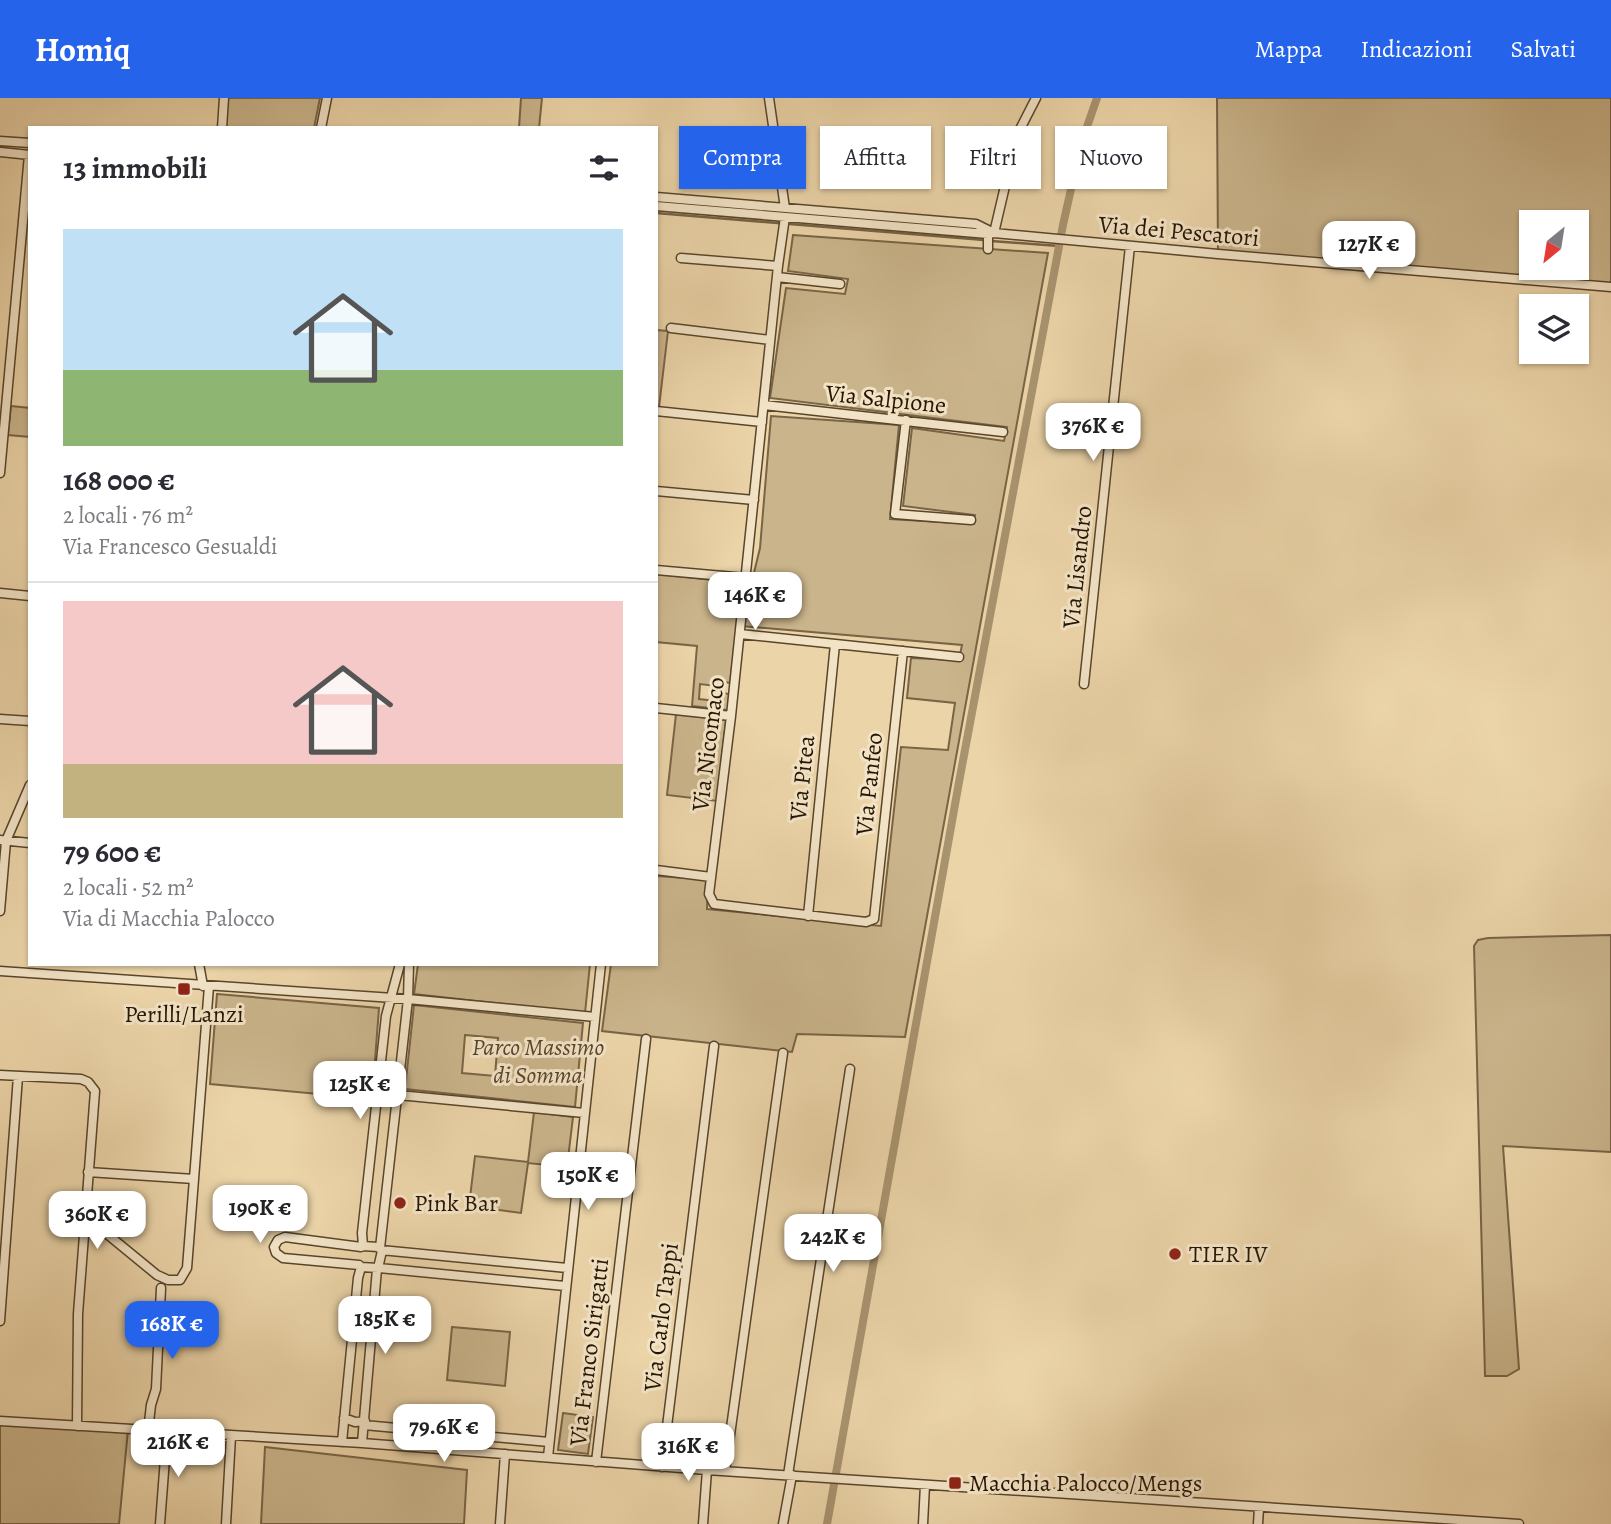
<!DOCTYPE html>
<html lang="it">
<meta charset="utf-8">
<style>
body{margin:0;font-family:Alegreya,serif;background:#f2f2f3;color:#2b2b33;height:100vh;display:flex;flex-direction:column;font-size:26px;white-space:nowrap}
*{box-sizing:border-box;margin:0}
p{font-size:23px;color:#7c7c81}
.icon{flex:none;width:38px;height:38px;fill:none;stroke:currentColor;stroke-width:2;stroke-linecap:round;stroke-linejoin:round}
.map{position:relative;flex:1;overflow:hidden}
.side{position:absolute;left:28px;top:28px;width:630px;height:840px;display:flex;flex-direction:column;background:#fff;border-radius:0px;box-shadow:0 2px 5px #0004}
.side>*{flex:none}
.top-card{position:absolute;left:679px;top:28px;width:665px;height:63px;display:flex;gap:14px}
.needle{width:46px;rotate:210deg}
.buttons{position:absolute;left:1519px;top:112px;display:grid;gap:14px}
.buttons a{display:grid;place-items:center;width:70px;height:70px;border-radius:0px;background:#fff;box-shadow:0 2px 5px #0004;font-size:35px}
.price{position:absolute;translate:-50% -60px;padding:0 16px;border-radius:14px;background:#fff;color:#222;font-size:23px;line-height:46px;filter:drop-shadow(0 2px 4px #0008)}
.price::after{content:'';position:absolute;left:50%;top:42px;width:21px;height:16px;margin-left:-10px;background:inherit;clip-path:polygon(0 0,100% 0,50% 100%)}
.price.current{background:#2563eb;color:#fff}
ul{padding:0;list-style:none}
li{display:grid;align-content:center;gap:14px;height:371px;padding:0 35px}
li+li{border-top:2px solid #e1e1e2}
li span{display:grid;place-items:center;height:217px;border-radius:0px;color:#555}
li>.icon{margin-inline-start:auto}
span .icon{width:126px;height:126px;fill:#fffc;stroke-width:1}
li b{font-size:30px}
h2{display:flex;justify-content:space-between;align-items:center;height:84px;padding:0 35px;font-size:30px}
.pill{padding:0 24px;border-radius:0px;background:#fff;box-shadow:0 2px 5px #0004;font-size:24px;line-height:63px}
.pill.current{background:#2563eb;color:#fff}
header{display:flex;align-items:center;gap:42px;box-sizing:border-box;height:98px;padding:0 35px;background:#2563eb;color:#fff}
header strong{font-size:33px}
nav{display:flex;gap:38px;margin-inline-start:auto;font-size:24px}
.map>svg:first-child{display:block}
.green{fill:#cab48b;stroke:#786446;stroke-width:2;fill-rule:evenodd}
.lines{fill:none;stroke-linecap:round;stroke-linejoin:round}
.stream{stroke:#746143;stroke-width:2.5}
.canal{stroke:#a8936f;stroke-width:8}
.minor-casing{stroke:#58452a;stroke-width:11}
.minor{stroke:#f2e3c6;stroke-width:8}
.poi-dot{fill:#8f2418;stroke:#f2e3c6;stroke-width:2.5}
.labels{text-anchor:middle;stroke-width:6;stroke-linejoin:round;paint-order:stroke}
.street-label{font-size:24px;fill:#271500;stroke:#f2e3c6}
.poi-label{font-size:24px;fill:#271500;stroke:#f2e3c6;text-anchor:start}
.park-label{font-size:24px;font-style:italic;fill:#58452a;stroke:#f2e3c6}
</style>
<header>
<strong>Homiq</strong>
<nav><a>Mappa</a><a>Indicazioni</a><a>Salvati</a></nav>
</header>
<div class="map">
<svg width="1611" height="1426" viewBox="0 0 1611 1426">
<rect width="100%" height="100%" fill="#ebd4a8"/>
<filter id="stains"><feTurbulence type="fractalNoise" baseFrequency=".00286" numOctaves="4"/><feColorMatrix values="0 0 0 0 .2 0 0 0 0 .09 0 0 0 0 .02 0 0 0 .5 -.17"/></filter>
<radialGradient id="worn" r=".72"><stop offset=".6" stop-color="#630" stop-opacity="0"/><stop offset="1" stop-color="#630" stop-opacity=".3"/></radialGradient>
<path class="green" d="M226 0H320L314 30H223Z
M521 0H542L539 30H519Z
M1217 0H1611V189L1218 156ZM1531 124H1577V170H1531Z
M793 137 1048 155 905 939 797 936 792 954 602 933 611 866H656V778L704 781 708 784 707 811 881 828 901 649 948 652 955 605 907 600 911 560 959 562 962 547 741 528 760 450 771 318 899 327 890 421 974 426 975 417 903 408 912 330 1004 343 1007 329 770 300 786 190 845 196 848 181 788 173Z
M656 232 668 233 659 309H656Z
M11 308 30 310V339L8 337Z
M656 476 742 485 730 585 725 584 724 589 700 586 699 601 716 603 717 594 729 596 728 612 692 608 697 548 656 544Z
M676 616 726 622 717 703 667 697Z
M1611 837V1054L1503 1048 1519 1271 1507 1278H1485L1474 848 1478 842 1488 840Z
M418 866H590L585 915 414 896Z
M217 896 379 910 372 1001 210 986Z
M414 907 583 925 575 1009 405 991ZM465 937 498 940 495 978 462 975Z
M534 1014 573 1019 567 1069 528 1065 521 1115 469 1108 475 1058 528 1064Z
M452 1229 510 1234 505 1288 447 1282Z
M563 1315 593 1319 588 1356 558 1352Z
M0 1323 128 1332 119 1426H0Z
M265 1349 467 1372 464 1426H261Z"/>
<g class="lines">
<path class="stream" d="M656 115 984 142
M991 143 1059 148"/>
<path class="canal" d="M827 1426 959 684 1063 127 1081 46 1097 0"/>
<g class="minor-casing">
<path id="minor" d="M769 0 785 110
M222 30 224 0
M321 30 327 0
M0 43 30 45
M0 54 30 57
M656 99 976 126 994 135
M656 108 988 136 994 135 1218 156 1611 189
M785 119 778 168 731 618 709 796 714 806 866 824 874 821 903 553
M994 135 1017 37 1036 0
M988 151V136
M681 160 778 168
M777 179 840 186
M671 230 770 242
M764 307 1003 334
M656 313 762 324
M906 322 895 416 971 422
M0 375 29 57
M656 393 754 402
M656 472 746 480
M0 495 30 498
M740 536 959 559
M1084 586 1130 148
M656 610 731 618
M0 621 30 623
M0 742 30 745
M656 772 711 779
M0 813 6 743 30 687
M808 818 835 546
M199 866 203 888
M0 873 408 901 595 919
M0 977 81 981 88 984 95 993 78 1216 77 1328
M378 995 584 1015
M88 1074 194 1081 209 888
M90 1122 157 1177 168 1182H180L187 1170 194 1081
M363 1148 362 1135 386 918 400 866
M380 1150 408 901 409 866
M381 1152 567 1170
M359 1167 283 1160 276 1155 274 1149 278 1142 285 1139 361 1149
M361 1169 378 1170 382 1153 378 1149 363 1148
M379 1170 565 1188
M0 1223 18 978
M344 1320 355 1324 365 1323
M0 1323 362 1345 707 1372 1519 1426
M364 1327 549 1344
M148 1333 151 1307 156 1291 161 1190
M342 1344 358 1180 361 1169
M362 1345 377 1171
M548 1359 601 866
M596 1364 646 941
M662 1369 714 948
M725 1373 783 955
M788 1377 850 971
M160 1426 167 1334
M226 1426 231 1338
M500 1426 505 1356
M703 1426 707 1372
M783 1426 792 1377
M923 1426 925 1387
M1258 1426 1259 1410"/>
</g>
<use href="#minor" class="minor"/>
</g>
<g class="poi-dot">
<rect x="177" y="884" width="14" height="14" rx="3.5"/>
<circle cx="400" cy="1105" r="7"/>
<circle cx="1175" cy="1156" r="7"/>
<rect x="948" y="1378" width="14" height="14" rx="3.5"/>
</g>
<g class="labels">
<g class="street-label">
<text transform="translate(1179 133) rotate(5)" y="8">Via dei Pescatori</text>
<text transform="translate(886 301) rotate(6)" y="8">Via Salpione</text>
<text transform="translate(1077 469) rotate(-84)" y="8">Via Lisandro</text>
<text transform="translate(708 646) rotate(-83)" y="8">Via Nicomaco</text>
<text transform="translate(802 680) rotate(-84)" y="8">Via Pitea</text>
<text transform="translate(869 686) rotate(-84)" y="8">Via Panfeo</text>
<text transform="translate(661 1219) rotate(-83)" y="8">Via Carlo Tappi</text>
<text transform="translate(589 1254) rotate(-83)" y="8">Via Franco Sirigatti</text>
</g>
<g class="poi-label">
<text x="184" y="924" text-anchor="middle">Perilli/Lanzi</text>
<text x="414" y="1113">Pink Bar</text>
<text x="1189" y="1164">TIER IV</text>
<text x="969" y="1393">Macchia Palocco/Mengs</text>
</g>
<g class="park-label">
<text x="538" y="957">Parco Massimo<tspan x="538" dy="28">di Somma</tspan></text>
</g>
</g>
<rect width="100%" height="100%" filter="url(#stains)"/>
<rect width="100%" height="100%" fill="url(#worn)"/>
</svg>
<div class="buttons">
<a><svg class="needle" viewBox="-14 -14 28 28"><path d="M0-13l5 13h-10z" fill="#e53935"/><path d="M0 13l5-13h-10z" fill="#7c7c81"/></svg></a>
<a><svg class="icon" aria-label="layers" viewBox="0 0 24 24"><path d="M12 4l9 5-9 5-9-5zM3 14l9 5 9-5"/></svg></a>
</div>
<b class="price" style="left:1369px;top:183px">127K €</b>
<b class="price" style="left:1093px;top:365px">376K €</b>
<b class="price" style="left:755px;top:534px">146K €</b>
<b class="price" style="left:360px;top:1023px">125K €</b>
<b class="price" style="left:588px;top:1114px">150K €</b>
<b class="price" style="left:260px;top:1147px">190K €</b>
<b class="price" style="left:97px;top:1153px">360K €</b>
<b class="price" style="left:833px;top:1176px">242K €</b>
<b class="price" style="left:385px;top:1258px">185K €</b>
<b class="price current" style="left:172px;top:1263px">168K €</b>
<b class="price" style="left:444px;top:1366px">79.6K €</b>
<b class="price" style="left:178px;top:1381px">216K €</b>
<b class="price" style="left:688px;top:1385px">316K €</b>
<div class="top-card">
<a class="pill current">Compra</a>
<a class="pill">Affitta</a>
<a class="pill">Filtri</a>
<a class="pill">Nuovo</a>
</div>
<section class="side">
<h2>13 immobili<svg class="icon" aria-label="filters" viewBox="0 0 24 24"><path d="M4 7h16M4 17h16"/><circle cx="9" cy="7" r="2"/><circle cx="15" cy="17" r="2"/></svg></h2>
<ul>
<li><span style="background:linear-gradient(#bfe0f5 65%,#8fb573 0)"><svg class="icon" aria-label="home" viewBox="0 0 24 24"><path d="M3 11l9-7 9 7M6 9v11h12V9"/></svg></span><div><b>168 000 €</b><p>2 locali · 76 m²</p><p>Via Francesco Gesualdi</p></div></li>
<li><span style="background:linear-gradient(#f6c9c9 75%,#c2b280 0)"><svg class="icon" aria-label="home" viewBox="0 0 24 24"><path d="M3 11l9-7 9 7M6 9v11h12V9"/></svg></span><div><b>79 600 €</b><p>2 locali · 52 m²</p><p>Via di Macchia Palocco</p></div></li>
</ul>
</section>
</div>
